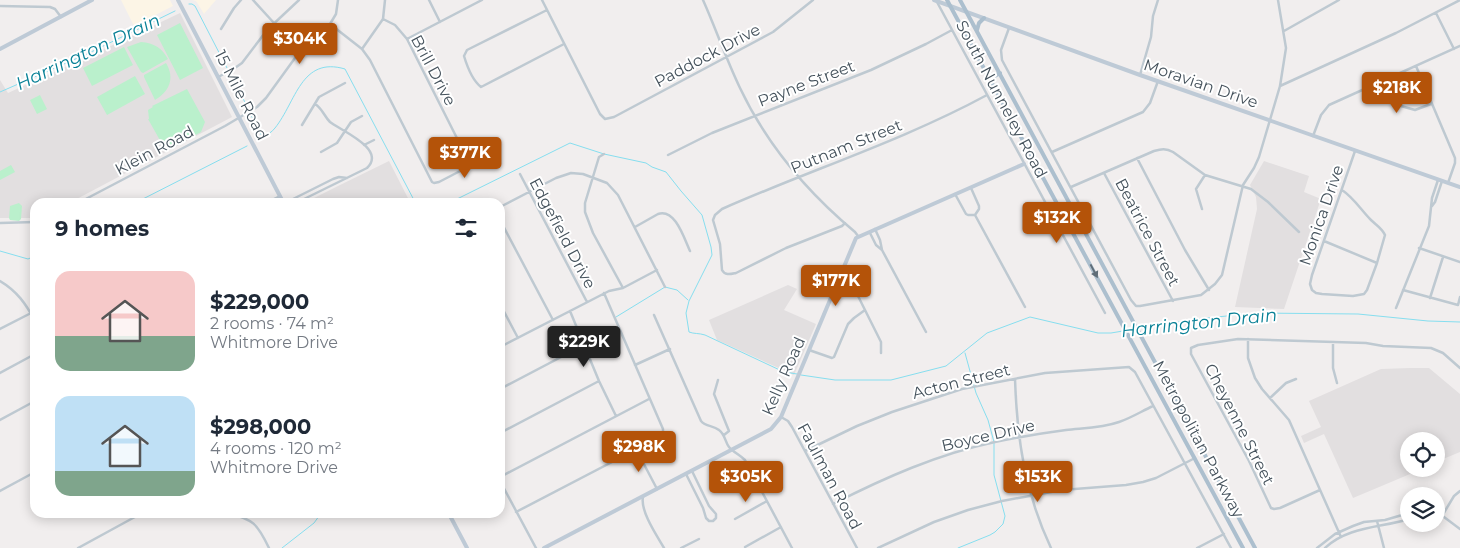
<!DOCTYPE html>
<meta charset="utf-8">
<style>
body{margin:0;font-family:Montserrat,sans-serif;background:#f6f6f7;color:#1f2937;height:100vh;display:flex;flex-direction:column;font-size:19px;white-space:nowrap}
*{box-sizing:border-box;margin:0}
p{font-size:16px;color:#747a83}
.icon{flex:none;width:28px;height:28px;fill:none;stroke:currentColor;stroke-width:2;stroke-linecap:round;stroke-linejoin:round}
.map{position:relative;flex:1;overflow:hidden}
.side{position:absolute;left:30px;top:198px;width:475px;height:320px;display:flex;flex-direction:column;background:#fff;border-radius:15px;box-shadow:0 2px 12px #0003}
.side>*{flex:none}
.buttons{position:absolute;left:1400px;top:432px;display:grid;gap:10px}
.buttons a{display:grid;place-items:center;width:45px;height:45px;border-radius:50%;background:#fff;box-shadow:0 2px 12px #0003;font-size:25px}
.price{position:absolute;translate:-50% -42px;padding:0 11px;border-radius:5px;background:#b45309;color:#fff;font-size:16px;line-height:32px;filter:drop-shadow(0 1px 2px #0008)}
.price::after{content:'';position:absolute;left:50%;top:30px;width:15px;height:11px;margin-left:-8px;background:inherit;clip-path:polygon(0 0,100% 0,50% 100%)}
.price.active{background:#222;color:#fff}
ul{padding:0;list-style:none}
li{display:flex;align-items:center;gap:15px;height:125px;padding:0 25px}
li span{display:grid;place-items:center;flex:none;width:140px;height:100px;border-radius:15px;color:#555}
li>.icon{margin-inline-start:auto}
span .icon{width:60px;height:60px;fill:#fffc;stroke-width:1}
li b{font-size:21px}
h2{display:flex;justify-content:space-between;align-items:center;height:60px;padding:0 25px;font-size:21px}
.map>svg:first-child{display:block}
.commercial{fill:#fcf5e6}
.education{fill:#e2dfe0}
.grass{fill:#baf0cc}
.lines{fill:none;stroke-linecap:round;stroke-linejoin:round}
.stream{stroke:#86deef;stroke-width:1}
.street{stroke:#bec9d1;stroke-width:2.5}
.secondary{stroke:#becad6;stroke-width:4}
.primary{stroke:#acbfce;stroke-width:4}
.oneway{fill:#5f6d78}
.labels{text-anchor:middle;stroke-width:4;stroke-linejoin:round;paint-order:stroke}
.street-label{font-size:16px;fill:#45525c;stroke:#fff}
.water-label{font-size:18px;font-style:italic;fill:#088096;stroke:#fff}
</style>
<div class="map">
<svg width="1460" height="548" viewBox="0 0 1460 548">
<rect width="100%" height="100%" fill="#f1eeee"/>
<path class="commercial" d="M121 0H170L173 6 134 26Z
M192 0H216L204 14 196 1Z"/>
<path class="education" d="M180 13 232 117 71 202H35V218H0V80L8 93 115 44Z
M389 161 410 202H306L336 187Z
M1264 161 1309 176 1304 192 1321 199 1284 309 1235 307 1257 209 1256 197 1250 185Z
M788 285 797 289 784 310 816 324 794 375 717 340 709 320Z
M1410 368H1429L1460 394V452L1436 462V441H1409V469H1422L1353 498 1324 434 1304 443 1301 436 1321 427 1309 401 1381 369Z"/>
<path class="grass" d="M180 23 203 68 180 80 157 35Z
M141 42C154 43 162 48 168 59L143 73 141 72 127 47Z
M124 47 133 65 92 86 83 68Z
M166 63C175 78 170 91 155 100L144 77V75Z
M135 76 145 94 107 115 97 97Z
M187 89 205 122 201 132 166 151 148 119H149L148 110 153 107 152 106Z
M40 95 47 109 37 114 30 100Z
M11 165 15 172 0 180V171Z
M19 203 22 206 21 219 19 221 10 220 9 218 10 206Z"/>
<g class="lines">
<path class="stream" d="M189 4H192L195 6 227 68
M231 76 248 108
M0 92 89 53 175 11
M251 115 263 138C268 134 272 132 275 128 296 102 301 56 345 69L415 202
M137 202 247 146
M451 202 570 143 604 154 646 163 652 167 666 172 681 191 702 215 711 247 712 255 689 301 686 313 689 332C694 334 699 333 705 335L784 372 797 374
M0 251 28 259 35 256
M616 317 665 287 677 290 688 300
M1127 330 1198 319 1255 313 1358 314 1428 321 1460 322
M801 375 835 380H891L946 366 987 333 1030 317 1098 333H1111L1123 331
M282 548 314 523 322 512
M958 548 990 535 995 532 1003 524 1005 516 994 475V442L988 420 976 393 965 353"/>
<path class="street" d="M253 0 274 23
M429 0 440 22
M542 0 600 114 605 119 614 117 773 32 813 0
M703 0C716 29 726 59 740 88 767 145 807 192 855 232L858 236
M937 2 1105 313
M0 6 50 7 55 9 61 17
M547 10 467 50 464 56C467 66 472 80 481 87L483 86 564 44
M1436 13 1454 49
M383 19 395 25 407 39 471 166
M330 24 362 49 370 60 432 182 434 183 439 182 489 156
M1009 28 1001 50 1002 60 1131 300 1136 306H1140L1201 295 1215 284 1222 275 1243 185 1254 168 1259 157 1280 86 1286 48 1278 0
M221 29 234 8 241 0
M1284 31 1339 0
M407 39 482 0
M362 49 383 19 385 0
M1416 66 1455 158V163L1448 183
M1140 75 1151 37 1153 16 1158 0
M218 77 232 70 242 63 267 30 299 0
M1380 82 1388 100 1394 104 1415 110 1431 104
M1280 86 1396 33 1460 0
M302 125 319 97 345 83
M1313 136 1321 115 1329 105 1460 46
M364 145 374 140
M321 152 337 143 351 122 362 116
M1052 152 1143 112 1150 103 1158 81
M604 154 599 157 585 203V212L593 233 623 288
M668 155 712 133 871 70 926 44 952 30
M1137 158 1185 250 1209 290
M1104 173 1173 301
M520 174 587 302
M1071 187 1154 151C1161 149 1166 148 1173 152L1205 175 1251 189 1268 202 1299 232
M1342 190C1354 198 1361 210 1371 220 1376 225 1382 228 1385 235L1377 263 1367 290 1364 294 1353 296 1322 294 1316 293 1312 290 1310 284 1312 275 1355 151
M955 194 966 214 968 215H975L979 209V206L971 188
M80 202 225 126 257 107 266 98 295 58 330 24 336 14 338 0
M268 202 280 196
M287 202 333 179 339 177 347 178
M298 202 367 168C387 149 340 130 330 122 324 116 322 108 315 104
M1432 206 1435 202 1442 181
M500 207 556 178 571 173 583 174 607 183 618 195 665 287
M1202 209 1196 189 1205 175
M975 215 1025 307
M500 220 553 320
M0 223 35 222
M845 223 842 226 786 248 736 273C731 274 725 276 722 270L720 244 713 220 715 215 722 209C810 170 902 141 987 95
M635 227 658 214C675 208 684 238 690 251
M870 233 876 245 882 250 880 240 875 229
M1324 241 1377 263
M1419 248 1460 262
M882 250 926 332
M0 281C17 291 26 304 35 321
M1403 290 1458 305 1460 297
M850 291 858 296 881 342V353
M1430 298 1443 257
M500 304 518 338
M1396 308 1429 226 1432 198 1438 180
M570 311 599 381 616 416
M654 315 701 421C706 427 713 425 719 430 725 434 725 442 729 447 733 452 740 455 745 460L792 548
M0 329 35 311
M1248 339V358L1255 378 1262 389 1289 420 1341 537
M1333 342V368L1337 383
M500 347 609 291 623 288 657 270
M809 350 832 358 834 357 848 324 854 318 865 310
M635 365 670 349
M0 373 35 354
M1015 379C1017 439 1025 493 1051 548
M718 380 714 394 729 431 724 435
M500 389 584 345
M1270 398 1286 383 1296 379
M781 417 788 421 792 427 857 548
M0 420 35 401
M500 433 599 381
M636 449 657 489
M805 451 857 426 892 412 962 389 1045 373 1129 367 1135 372 1231 548
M686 474 703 508 706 518 709 521H713L716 518V514L709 506 692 471
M500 477 649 399
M500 481 536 548
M1320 490 1280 508 1274 509 1271 508 1249 461 1191 354V348L1198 345 1238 339 1366 343 1383 346 1431 348 1443 353 1460 368
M0 491 35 472
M643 497C640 511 657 536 664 548
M833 504C884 478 938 454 995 442 1019 437 1043 433 1066 430 1084 428 1102 428 1119 422 1131 418 1142 411 1153 406
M1436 511 1460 529
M226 512C254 520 257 523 269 548
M516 512 660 437 663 434V429L604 293
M1436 516H1442
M1442 516 1454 496 1460 491
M735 519 767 501
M1377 521 1384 548
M745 547 781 527
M78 548 144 512
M681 548 699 539
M878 548 934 522 968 510 1002 501 1062 490 1126 485 1143 482 1156 478 1195 458
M1197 548 1224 534
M1317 548 1335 534 1353 526 1364 522 1385 520 1409 513
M1325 548C1348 526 1381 528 1409 519"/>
<path class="secondary" d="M178 0 283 202
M934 0 1140 75 1460 187
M0 49 92 0
M448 512 467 548
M544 548 771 429 781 417 856 238 1024 164"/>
<path class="primary" d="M947 0 1243 548
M960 0 1255 548
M977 30 979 23 984 18
M987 75 993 77 1000 73"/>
</g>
<defs><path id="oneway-solid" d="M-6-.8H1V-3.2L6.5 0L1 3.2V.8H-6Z" transform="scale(1.25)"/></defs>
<use class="oneway" href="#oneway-solid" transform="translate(1094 271) rotate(62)"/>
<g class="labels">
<g class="street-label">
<text transform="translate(707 55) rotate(-28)" y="6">Paddock Drive</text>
<text transform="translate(434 70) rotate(62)" y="6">Brill Drive</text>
<text transform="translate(806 83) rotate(-21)" y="6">Payne Street</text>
<text transform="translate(1201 83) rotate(19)" y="6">Moravian Drive</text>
<text transform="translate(242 95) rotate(63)" y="6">15 Mile Road</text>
<text transform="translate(1002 99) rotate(62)" y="6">South Nunneley Road</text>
<text transform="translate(846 146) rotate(-22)" y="6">Putnam Street</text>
<text transform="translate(154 150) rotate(-28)" y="6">Klein Road</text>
<text transform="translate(1321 215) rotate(-71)" y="6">Monica Drive</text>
<text transform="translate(1148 232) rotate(62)" y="6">Beatrice Street</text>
<text transform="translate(563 233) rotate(62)" y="6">Edgefield Drive</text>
<text transform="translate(783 376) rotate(-66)" y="6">Kelly Road</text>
<text transform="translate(961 381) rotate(-14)" y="6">Acton Street</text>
<text transform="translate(1240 424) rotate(63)" y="6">Cheyenne Street</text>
<text transform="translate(988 435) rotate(-13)" y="6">Boyce Drive</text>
<text transform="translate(1199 439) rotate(62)" y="6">Metropolitan Parkway</text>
<text transform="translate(830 476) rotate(62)" y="6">Faulman Road</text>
</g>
<g class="water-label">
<text transform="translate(88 52) rotate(-25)" y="6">Harrington Drain</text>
<text transform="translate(1199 323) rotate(-6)" y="6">Harrington Drain</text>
</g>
</g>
</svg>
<div class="buttons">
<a><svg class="icon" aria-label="locate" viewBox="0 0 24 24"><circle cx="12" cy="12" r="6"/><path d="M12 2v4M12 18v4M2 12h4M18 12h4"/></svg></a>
<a><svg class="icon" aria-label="layers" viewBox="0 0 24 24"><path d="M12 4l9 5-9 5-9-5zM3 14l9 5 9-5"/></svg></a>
</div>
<b class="price" style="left:300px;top:65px">$304K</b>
<b class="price" style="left:1397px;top:114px">$218K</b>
<b class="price" style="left:465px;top:179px">$377K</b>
<b class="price" style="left:1057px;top:244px">$132K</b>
<b class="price" style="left:836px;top:307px">$177K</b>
<b class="price active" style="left:584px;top:368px">$229K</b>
<b class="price" style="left:639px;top:473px">$298K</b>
<b class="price" style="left:746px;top:503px">$305K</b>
<b class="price" style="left:1038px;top:503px">$153K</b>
<section class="side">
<h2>9 homes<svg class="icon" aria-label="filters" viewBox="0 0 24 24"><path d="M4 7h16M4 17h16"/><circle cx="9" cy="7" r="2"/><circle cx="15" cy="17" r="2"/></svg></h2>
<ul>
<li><span style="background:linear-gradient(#f6c9c9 65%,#7fa58c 0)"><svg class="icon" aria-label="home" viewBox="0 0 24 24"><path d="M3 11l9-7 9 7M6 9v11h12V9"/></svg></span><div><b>$229,000</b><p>2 rooms · 74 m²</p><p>Whitmore Drive</p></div></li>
<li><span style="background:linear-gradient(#bfe0f5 75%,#7fa58c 0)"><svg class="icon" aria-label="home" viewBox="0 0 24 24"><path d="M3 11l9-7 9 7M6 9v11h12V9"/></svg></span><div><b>$298,000</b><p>4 rooms · 120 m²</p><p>Whitmore Drive</p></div></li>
</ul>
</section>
</div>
